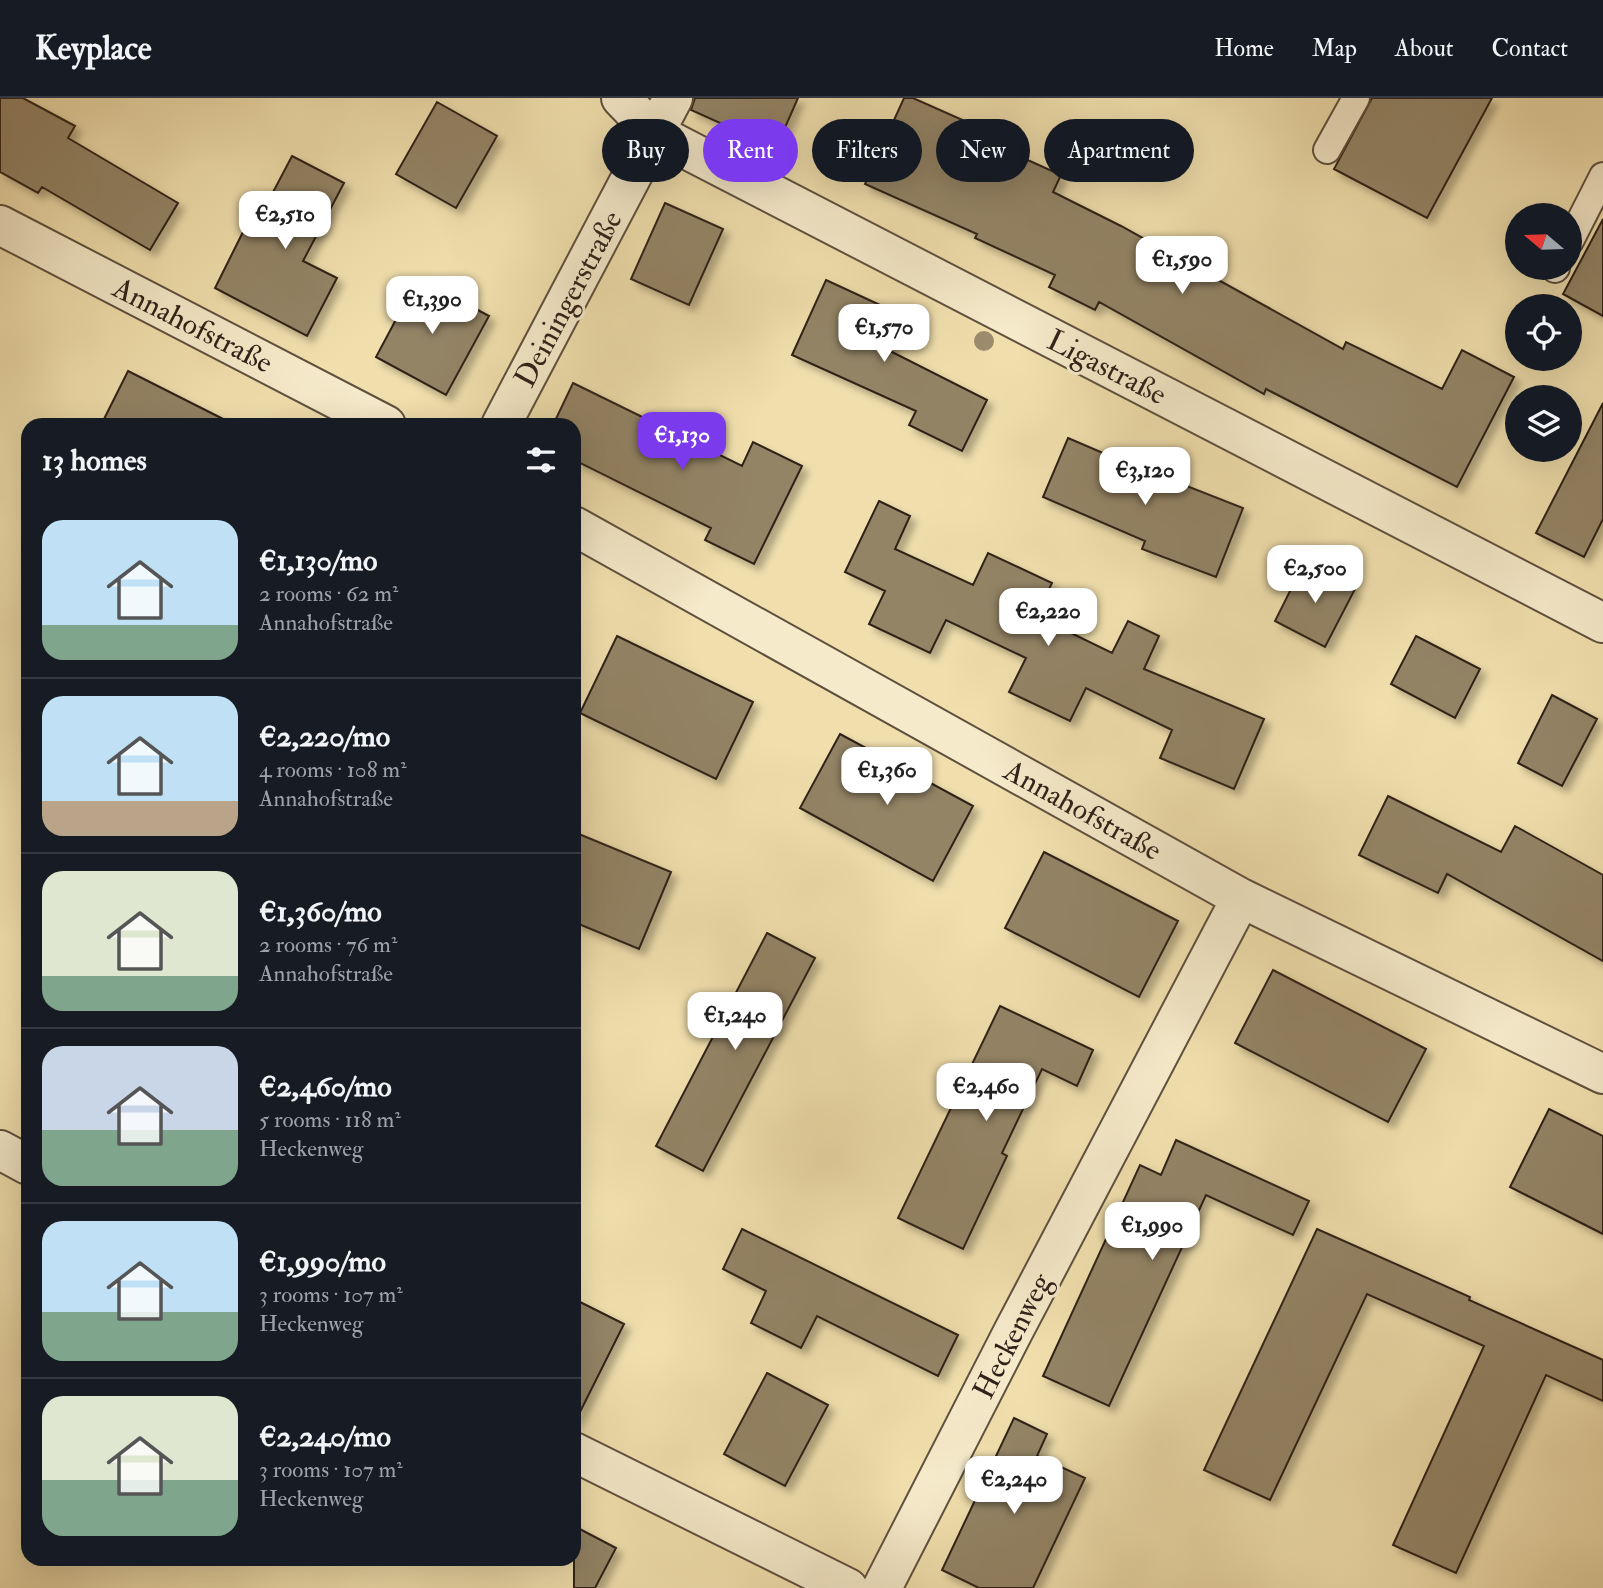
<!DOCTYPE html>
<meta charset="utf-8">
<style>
body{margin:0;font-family:"IM FELL Double Pica",serif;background:#242831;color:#f1f3f6;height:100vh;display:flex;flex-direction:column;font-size:26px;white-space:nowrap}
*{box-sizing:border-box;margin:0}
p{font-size:23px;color:#9ea1a6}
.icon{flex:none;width:38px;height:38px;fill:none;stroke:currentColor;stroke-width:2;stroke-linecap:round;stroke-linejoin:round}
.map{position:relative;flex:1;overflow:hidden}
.side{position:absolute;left:21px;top:320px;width:560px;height:1148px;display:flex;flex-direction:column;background:#171b24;border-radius:21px;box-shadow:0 7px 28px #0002}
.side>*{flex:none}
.top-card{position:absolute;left:602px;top:21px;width:665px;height:63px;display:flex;gap:14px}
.needle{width:46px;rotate:289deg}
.tools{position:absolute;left:1505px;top:105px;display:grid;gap:14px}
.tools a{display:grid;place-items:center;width:77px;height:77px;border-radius:50%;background:#171b24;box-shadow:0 7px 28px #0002;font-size:35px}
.price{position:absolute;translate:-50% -60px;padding:0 16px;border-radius:14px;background:#fff;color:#222;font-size:23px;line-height:46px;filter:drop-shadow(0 2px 4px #0008)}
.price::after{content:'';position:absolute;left:50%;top:42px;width:21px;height:16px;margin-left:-10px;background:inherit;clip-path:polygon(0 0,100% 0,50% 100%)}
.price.selected{background:#7c3aed;color:#fff}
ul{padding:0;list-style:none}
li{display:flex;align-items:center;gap:21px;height:175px;padding:0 21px}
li+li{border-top:2px solid #363941}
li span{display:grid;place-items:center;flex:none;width:196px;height:140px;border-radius:21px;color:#555}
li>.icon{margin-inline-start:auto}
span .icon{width:84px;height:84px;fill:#fffc;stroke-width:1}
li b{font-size:30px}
h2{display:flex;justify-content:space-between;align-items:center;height:84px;padding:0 21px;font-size:30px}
.chip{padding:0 24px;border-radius:32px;background:#171b24;box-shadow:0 7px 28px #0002;font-size:24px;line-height:63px}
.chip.selected{background:#7c3aed;color:#fff}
header{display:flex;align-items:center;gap:42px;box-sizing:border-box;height:98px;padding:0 35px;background:#171b24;border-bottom:2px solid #363941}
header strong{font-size:33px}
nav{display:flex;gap:38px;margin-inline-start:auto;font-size:24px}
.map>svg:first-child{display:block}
.building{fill:#938466;stroke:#2f2119;stroke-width:2;filter:url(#shadow)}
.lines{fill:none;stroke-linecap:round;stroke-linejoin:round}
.service-casing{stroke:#5f503e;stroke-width:30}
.minor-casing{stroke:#5f503e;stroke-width:42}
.service{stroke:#f5eaca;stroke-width:26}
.minor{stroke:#f5eaca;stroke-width:38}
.tree{fill:#9c8c6d}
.labels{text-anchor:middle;stroke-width:6;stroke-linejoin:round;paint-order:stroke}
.street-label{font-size:30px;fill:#2f2119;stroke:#f5eaca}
</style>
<header>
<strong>Keyplace</strong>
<nav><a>Home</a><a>Map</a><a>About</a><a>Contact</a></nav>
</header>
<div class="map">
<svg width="1603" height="1490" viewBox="0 0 1603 1490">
<defs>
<filter id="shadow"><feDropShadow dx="6" dy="6" stdDeviation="3.5" flood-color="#0004"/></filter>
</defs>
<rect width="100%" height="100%" fill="#f0dfad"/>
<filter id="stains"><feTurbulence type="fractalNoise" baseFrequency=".00286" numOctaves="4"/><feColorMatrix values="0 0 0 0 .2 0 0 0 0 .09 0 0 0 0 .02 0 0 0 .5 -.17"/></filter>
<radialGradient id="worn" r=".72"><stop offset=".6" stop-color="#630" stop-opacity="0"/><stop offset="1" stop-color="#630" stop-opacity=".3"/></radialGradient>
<path class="building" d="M0 0H23L75 28 68 40 178 105 150 152 42 89 38 95 0 74Z
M695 0H798L776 50 691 12Z
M904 0H913L967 24 963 33 1061 77 1053 94 1121 128 1343 251 1346 244 1442 291 1462 252 1514 279 1457 389 1266 291 1264 296 1099 204 1095 212 1049 189 1055 177 975 140 977 136 865 86Z
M1372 0H1492L1427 120 1334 71Z
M437 4 497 38 456 110 396 76Z
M292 58 344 85 303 163 337 180 307 238 215 190 244 132 251 136Z
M665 105 723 131 689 207 631 181Z
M1603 121V218L1563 196Z
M418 180 489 218 446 297 376 259Z
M826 182 906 219 890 253 987 302 962 353 909 327 916 313 792 257Z
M128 273 235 327H101Z
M573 285 742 368 753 344 802 368 754 466 705 442 711 430 574 362V327H553Z
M1603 305V421L1584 459 1536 435Z
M1068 340 1168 383 1169 381 1243 410 1216 479 1142 451 1145 443 1043 399Z
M879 403 910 418 895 451 973 487 988 455 1052 485 1036 518 1112 555 1128 523 1159 538 1144 571 1264 621 1234 691 1160 660 1172 632 1086 590 1070 623 1009 594 1026 560 946 522 930 555 869 526 885 493 845 474Z
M1304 465 1355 491 1325 549 1275 523Z
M617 538 753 604 716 681 580 615Z
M1416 538 1480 571 1455 620 1391 586Z
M1552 597 1597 621 1562 688 1518 665Z
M840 636 973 708 933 783 800 710Z
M1388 698 1501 754 1515 728 1603 777V863L1447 776 1438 795 1359 757Z
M574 734 671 774 639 851 574 824Z
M1044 754 1178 823 1139 899 1005 830Z
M767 835 815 860 703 1073 656 1048Z
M1273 872 1426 951 1388 1024 1235 945Z
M1000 908 1093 952 1077 988 1042 971 1002 1055 1007 1058 963 1151 898 1120Z
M1549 1011 1603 1038V1136L1510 1089Z
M1176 1042 1309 1103 1293 1137 1206 1097 1109 1308 1043 1278 1140 1067 1161 1077Z
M742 1131 958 1237 938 1278 817 1218 801 1250 751 1225 766 1193 723 1171Z
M1317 1131 1470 1199 1469 1202 1603 1262V1303L1546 1277 1456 1475 1393 1447 1484 1248 1367 1196 1270 1402 1204 1372Z
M574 1201 624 1226 574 1326Z
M767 1275 828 1307 785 1388 724 1356Z
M1014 1320 1047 1336 1037 1358 1085 1380 1033 1490H979L942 1472Z
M574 1428 616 1450 595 1490H574Z"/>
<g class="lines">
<g class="service-casing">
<path id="service" d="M1327 52 1356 0
M1570 143 1603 78
M1555 171 1556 170"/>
</g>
<g class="minor-casing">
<path id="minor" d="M621 0 655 35 1603 525
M0 127 386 327
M501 327 673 0
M574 428 1241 800 1603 976
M0 1052 28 1067
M574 1354 848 1490
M882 1490 1013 1234 1241 800"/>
</g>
<use href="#service" class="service"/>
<use href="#minor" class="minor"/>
</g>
<circle class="tree" cx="984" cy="243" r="10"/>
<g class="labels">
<g class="street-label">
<text transform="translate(568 201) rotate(-62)" y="10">Deiningerstraße</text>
<text transform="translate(193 227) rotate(27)" y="10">Annahofstraße</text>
<text transform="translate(1107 269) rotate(27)" y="10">Ligastraße</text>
<text transform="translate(1083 712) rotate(29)" y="10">Annahofstraße</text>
<text transform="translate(1012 1238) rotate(-63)" y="10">Heckenweg</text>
</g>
</g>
<rect width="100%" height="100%" filter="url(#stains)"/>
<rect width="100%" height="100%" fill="url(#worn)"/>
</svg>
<div class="tools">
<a><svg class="needle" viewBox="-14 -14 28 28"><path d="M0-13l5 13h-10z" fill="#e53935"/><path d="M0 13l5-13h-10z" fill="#9ea1a6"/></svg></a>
<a><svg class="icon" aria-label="locate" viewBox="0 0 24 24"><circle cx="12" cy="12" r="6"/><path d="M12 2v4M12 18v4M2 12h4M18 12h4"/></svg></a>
<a><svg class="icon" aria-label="layers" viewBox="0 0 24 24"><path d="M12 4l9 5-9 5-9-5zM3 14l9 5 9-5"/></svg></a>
</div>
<b class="price" style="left:285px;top:153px">€2,510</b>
<b class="price" style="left:1182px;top:198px">€1,590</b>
<b class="price" style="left:432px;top:238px">€1,390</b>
<b class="price" style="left:884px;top:266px">€1,570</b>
<b class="price selected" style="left:682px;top:374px">€1,130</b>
<b class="price" style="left:1145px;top:409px">€3,120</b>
<b class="price" style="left:1315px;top:507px">€2,500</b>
<b class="price" style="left:1048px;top:550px">€2,220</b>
<b class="price" style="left:887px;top:709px">€1,360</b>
<b class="price" style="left:735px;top:954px">€1,240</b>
<b class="price" style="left:986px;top:1025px">€2,460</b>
<b class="price" style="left:1152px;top:1164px">€1,990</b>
<b class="price" style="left:1014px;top:1418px">€2,240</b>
<div class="top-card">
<a class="chip">Buy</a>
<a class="chip selected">Rent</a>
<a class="chip">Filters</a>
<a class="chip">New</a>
<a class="chip">Apartment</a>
</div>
<section class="side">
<h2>13 homes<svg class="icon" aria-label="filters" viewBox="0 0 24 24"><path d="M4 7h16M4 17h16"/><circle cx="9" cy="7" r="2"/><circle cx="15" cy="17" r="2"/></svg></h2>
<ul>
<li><span style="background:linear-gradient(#bfe0f5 75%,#7fa58c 0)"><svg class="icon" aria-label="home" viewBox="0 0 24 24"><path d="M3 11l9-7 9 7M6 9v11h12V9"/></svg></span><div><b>€1,130/mo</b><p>2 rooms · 62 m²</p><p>Annahofstraße</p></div></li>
<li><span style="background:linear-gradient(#bfe0f5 75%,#b9a48a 0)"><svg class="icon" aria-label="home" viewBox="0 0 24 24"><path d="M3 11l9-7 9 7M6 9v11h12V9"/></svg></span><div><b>€2,220/mo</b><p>4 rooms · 108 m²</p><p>Annahofstraße</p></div></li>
<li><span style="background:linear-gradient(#dfe7d0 75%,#7fa58c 0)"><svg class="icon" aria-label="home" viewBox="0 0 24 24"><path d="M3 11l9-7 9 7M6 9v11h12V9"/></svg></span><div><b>€1,360/mo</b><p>2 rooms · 76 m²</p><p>Annahofstraße</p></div></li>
<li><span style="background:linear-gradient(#c9d6e8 60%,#7fa58c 0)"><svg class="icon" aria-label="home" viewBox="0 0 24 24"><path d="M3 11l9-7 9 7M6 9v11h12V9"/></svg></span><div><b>€2,460/mo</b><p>5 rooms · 118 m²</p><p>Heckenweg</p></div></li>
<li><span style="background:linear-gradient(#bfe0f5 65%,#7fa58c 0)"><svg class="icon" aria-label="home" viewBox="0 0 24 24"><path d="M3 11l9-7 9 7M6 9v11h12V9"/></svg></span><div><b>€1,990/mo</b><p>3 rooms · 107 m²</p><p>Heckenweg</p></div></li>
<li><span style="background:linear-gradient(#dfe7d0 60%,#7fa58c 0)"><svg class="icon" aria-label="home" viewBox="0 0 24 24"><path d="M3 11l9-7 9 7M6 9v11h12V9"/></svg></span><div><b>€2,240/mo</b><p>3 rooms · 107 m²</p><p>Heckenweg</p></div></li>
</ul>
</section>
</div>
